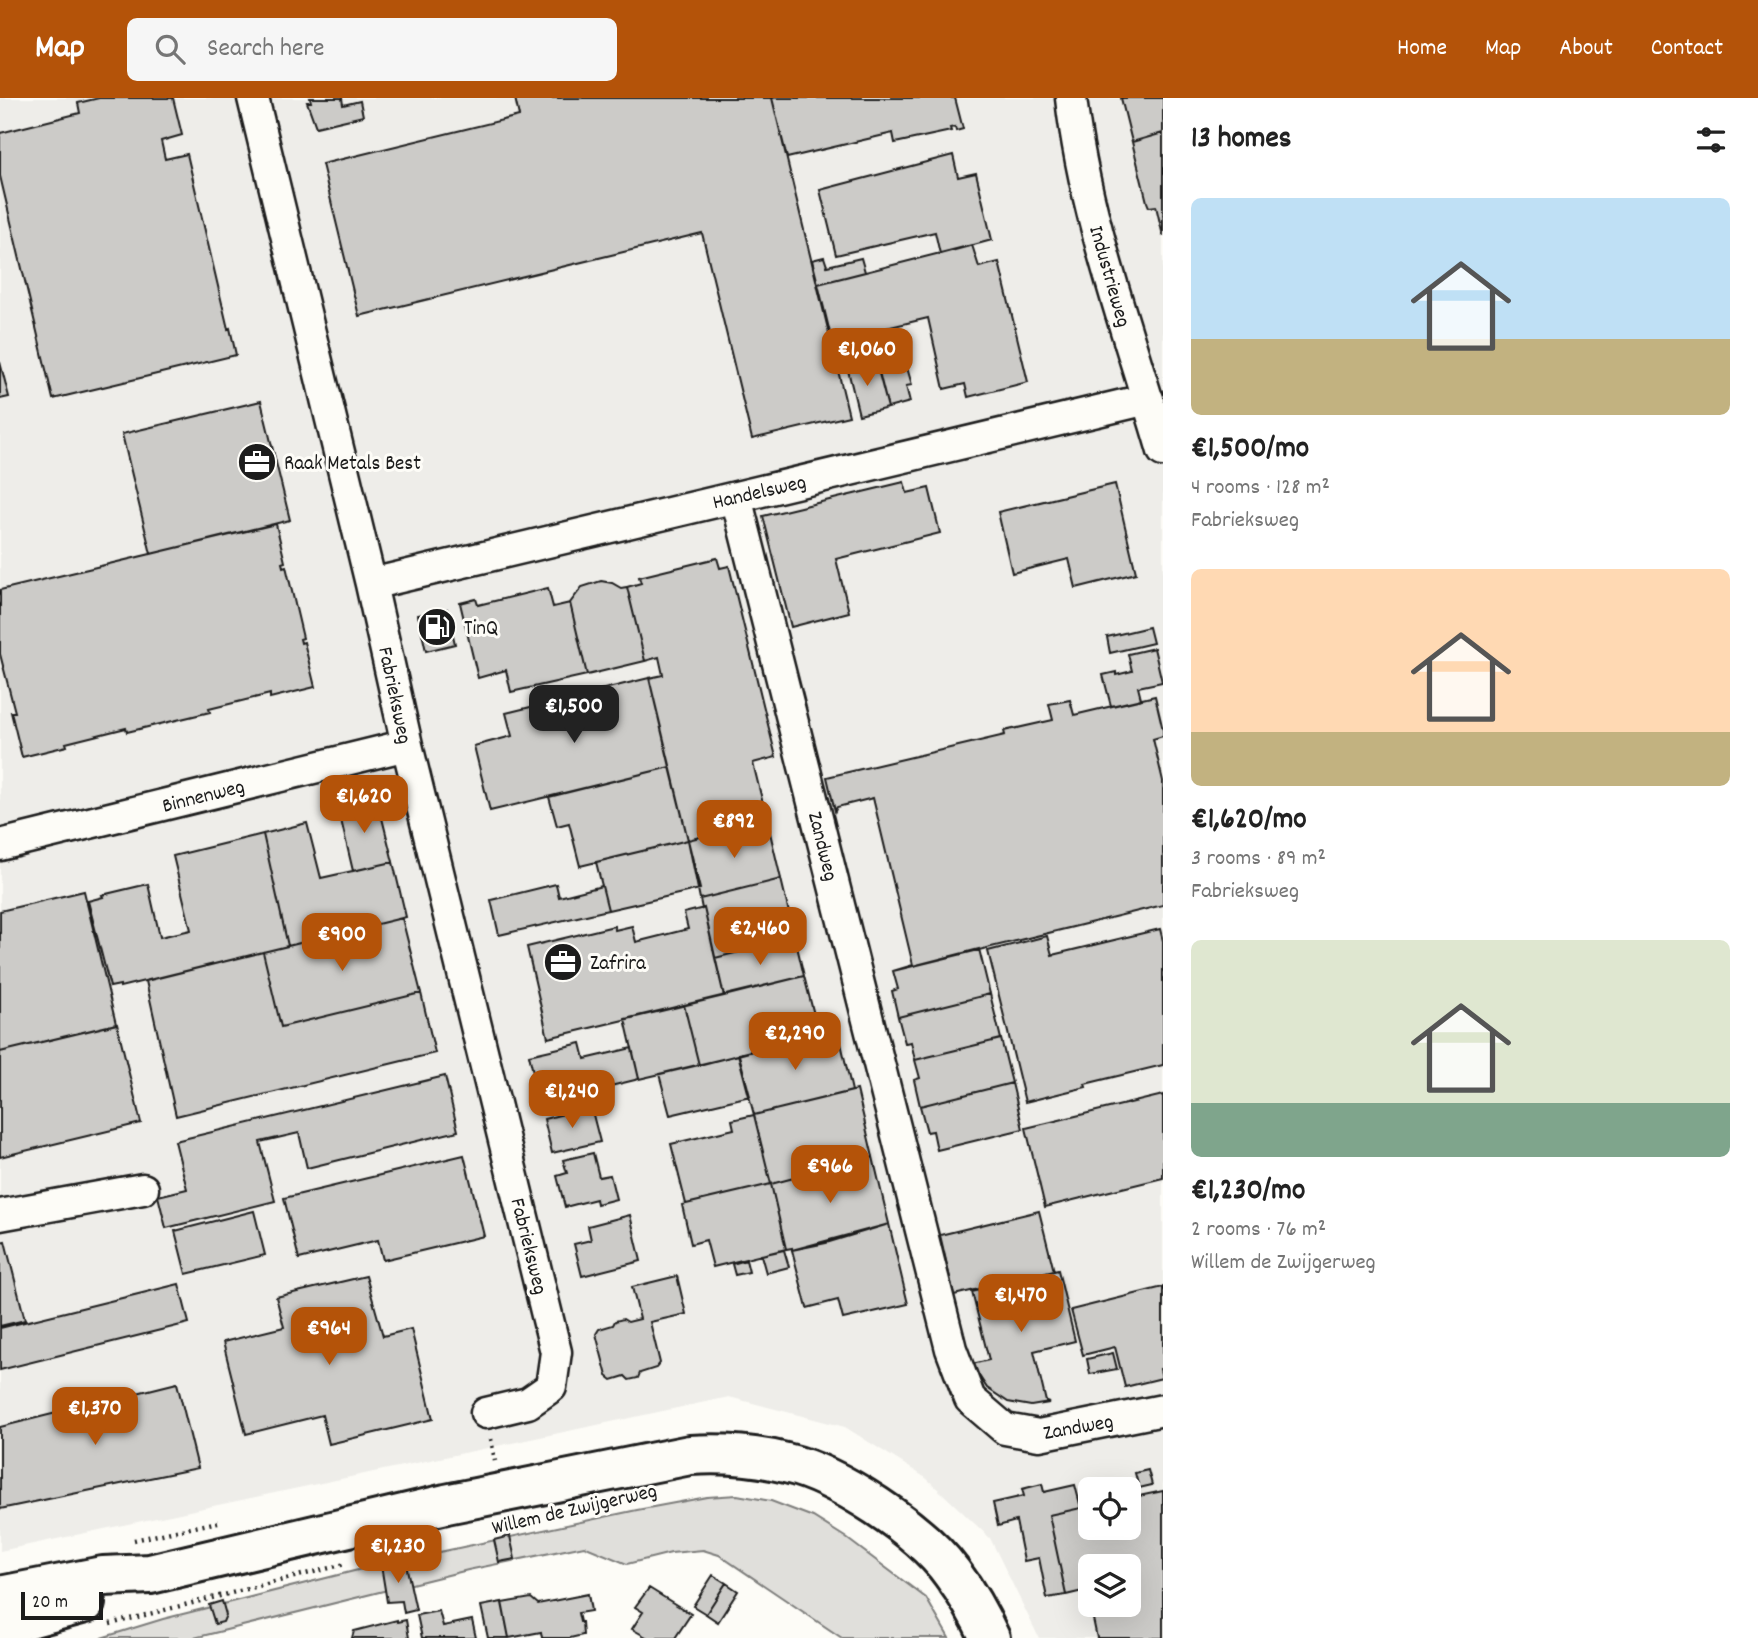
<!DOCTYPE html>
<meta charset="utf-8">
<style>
body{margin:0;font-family:Dekko,sans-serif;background:#f6f6f6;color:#222;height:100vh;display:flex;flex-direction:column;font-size:26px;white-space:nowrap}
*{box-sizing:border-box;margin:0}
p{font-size:23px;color:#767676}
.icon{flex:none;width:38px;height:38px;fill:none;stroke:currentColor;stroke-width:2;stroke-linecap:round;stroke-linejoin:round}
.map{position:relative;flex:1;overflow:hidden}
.side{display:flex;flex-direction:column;background:#fff;width:595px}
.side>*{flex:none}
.tools{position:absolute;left:1078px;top:1379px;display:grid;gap:14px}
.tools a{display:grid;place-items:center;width:63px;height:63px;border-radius:10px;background:#fff;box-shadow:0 7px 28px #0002;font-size:35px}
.scale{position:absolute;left:21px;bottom:18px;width:82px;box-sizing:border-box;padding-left:7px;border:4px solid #1c1c1c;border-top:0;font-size:19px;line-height:24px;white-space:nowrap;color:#1c1c1c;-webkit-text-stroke:5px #fdfcf7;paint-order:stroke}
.price{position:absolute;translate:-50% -60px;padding:0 16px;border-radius:14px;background:#b45309;color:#fff;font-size:23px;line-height:46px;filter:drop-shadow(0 2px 4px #0008)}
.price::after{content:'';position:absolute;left:50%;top:42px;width:21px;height:16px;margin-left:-10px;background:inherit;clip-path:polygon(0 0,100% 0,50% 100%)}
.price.selected{background:#222;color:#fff}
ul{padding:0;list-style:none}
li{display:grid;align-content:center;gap:14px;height:371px;padding:0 28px}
li span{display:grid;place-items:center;height:217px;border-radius:10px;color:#555}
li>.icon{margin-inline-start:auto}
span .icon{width:126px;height:126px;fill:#fffc;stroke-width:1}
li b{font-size:30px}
h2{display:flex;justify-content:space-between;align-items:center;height:84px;padding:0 28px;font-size:30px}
header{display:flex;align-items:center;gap:42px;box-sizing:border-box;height:98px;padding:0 35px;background:#b45309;color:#fff}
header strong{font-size:33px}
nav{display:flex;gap:38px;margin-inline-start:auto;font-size:24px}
.search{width:490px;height:63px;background:#f6f6f6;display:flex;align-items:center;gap:18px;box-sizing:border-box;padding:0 24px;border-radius:10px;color:#767676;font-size:26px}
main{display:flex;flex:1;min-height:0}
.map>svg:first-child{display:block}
.built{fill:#eeede9;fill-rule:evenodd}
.green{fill:#e0dfdb;stroke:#7e7e7c;stroke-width:2}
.building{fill:#cccbc8;stroke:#1c1c1c;stroke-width:2;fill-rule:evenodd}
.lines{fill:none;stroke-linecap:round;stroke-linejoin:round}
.minor-casing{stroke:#1c1c1c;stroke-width:35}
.major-casing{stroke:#1c1c1c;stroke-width:44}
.path{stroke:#1c1c1c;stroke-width:4.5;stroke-dasharray:2 5;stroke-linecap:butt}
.minor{stroke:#fdfcf7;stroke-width:30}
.major{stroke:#fdfcf7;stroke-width:38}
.labels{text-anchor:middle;stroke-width:6;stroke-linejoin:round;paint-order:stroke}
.street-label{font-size:21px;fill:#1c1c1c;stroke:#fdfcf7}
.poi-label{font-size:21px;fill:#1c1c1c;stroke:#fdfcf7;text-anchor:start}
</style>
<header>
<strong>Map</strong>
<div class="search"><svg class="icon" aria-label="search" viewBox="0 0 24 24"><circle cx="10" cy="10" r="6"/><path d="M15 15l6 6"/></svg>Search here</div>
<nav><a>Home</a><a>Map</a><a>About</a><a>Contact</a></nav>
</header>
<main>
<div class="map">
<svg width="1163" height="1540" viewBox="0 0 1163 1540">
<rect width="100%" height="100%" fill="#fdfcf7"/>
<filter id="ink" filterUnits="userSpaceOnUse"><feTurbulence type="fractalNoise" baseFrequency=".0143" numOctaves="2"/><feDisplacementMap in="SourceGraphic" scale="14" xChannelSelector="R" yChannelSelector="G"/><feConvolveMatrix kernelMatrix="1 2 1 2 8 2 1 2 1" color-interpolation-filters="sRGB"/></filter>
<g filter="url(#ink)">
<path class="built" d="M0 0H1163V1540H1039L990 1440 926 1380 845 1329 729 1299 0 1453ZM1090 1391H1129V1430H1090ZM1090 1468H1129V1507H1090Z"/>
<path class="green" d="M737 1397 771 1403 813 1419 845 1439 926 1500 949 1540H842L719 1457 703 1452 671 1455 627 1466 584 1448 468 1472 194 1540H101L163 1521 374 1468 637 1412 707 1399Z"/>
<path class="building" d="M99 0H173L182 37 161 43 165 61 187 56 228 231 230 230 236 257 53 301 0 78V35L80 15 78 5Z
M310 0H342L343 7 360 3 363 18 316 29 307 4H311Z
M515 0H772L849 318 752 341 702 135 359 218 322 66 519 18Z
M772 0H955L963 31 956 33 955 29 950 30 951 33 895 45 893 35 787 60Z
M1121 0H1163V35L1132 44Z
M1163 35V138L1156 108 1149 109 1147 104 1132 44Z
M953 57 958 79 976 75 992 142 940 156 935 134 836 157 820 92Z
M972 147 979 169 999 164 1028 284 968 299 965 286 944 291 928 220 832 243 818 186Z
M824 159 827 168 861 160 865 174 818 186 812 162Z
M895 228 912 287 906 288 910 304 888 310 869 234Z
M846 240 850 253 836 256 832 243Z
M861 261 864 271 877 268 888 310 859 317 846 264Z
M0 264 9 299 0 301Z
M261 303 290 422 151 456 122 336Z
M904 384 907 395 929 390 940 435 836 461 849 514 791 529 763 418Z
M1115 386 1136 475 1076 490 1069 461 1012 475 998 414Z
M276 426 285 464 282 465 283 469 286 468 303 540 300 541 301 545 304 544 315 589 270 600V596L209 611 210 614 127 634 126 630 66 645 67 648 22 659 11 614H15L0 556V492Z
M717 460 720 470 729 468 776 659 753 665 767 722 688 742 649 580 663 577 659 559 645 563 627 489 641 485 639 479Z
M601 483 612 485 621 490 627 489 645 563 587 577 570 505 582 489Z
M548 490 553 509 570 505 587 577 511 594 506 572 478 580 460 505 476 501 478 507Z
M447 511 455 546 426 553 418 517Z
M1149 529 1153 545 1110 555 1107 539Z
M1154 550 1162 584 1138 589 1141 601 1111 608 1103 577 1116 574V577L1132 573 1128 556Z
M649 580 670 669 490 713 474 648 512 638 506 615Z
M1155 598 1163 632V638L1153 641 1163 683V807L893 873 913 867 873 700 837 709 835 713 827 679 1005 637 1004 633 1053 622 1049 606 1070 602 1074 617Z
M670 669 688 742 580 768 569 725 557 728 549 699Z
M356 700 359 712 379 708 393 764 353 773 337 705Z
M767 722 781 781 700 801 688 742Z
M307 725 321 780 393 764 406 819 288 848 263 736Z
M263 736 288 848 120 889V887L110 889 88 803 103 799 102 797 148 786 160 839 191 832 173 758Z
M688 742 700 791 608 812 596 764Z
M781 781 795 840 715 860 704 810 702 811 700 801Z
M556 786 559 799 602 788 608 812 499 837 491 802Z
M84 793 116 926 0 954V813Z
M704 810 724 898 548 940 527 849 614 828 615 832 632 828 636 844 688 831 684 815Z
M402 820 421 895 281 929 263 854Z
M1160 831 1163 843V967L1085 986 1086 989 1025 1004 988 853 1047 838 1052 857Z
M795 840 804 878 724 898 715 860Z
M979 851 990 896 898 919 892 893 898 891 893 873Z
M263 854 281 929 421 895 435 955 176 1018 146 883Z
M804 878 819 936 699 967 684 907Z
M990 896 1001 941 915 962 911 944 905 945 898 919Z
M684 907 699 967 639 981 625 921Z
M117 926 141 1025 0 1059V954Z
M838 932 852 993 754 1017 738 956Z
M1001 941 1012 985 920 1008 914 982 920 980 915 962Z
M581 945 585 961 632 950 639 981 566 999 563 985 537 991 529 957Z
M739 957 750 998 670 1017 659 976Z
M445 978 458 1033 307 1070 299 1035 260 1044 275 1103 166 1130 158 1098 187 1091 175 1043Z
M1012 985 1023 1031 937 1052 933 1033 927 1034 920 1008Z
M857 992 873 1059 771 1086 754 1017Z
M1163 997V1080L1045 1109 1026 1030Z
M591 1009 600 1044 552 1055 544 1021Z
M754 1017 771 1086 686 1106 671 1046 734 1031 732 1022Z
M593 1055 599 1079 610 1077 616 1101 597 1106 596 1101 565 1109 557 1078 567 1075 563 1062Z
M464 1057 484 1138 383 1162 378 1142 299 1161 284 1100Z
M873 1059 889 1126 826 1145 792 1152V1150L786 1151 771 1086Z
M771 1086 786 1151 713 1169 706 1142 691 1146 682 1107Z
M254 1113 265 1157 186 1176 175 1133Z
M1039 1113 1054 1173 954 1197 940 1137Z
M630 1117 641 1163 582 1178 574 1146 591 1142 588 1128Z
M889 1126 908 1206 843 1221 838 1202 807 1210 792 1152Z
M5 1143 25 1222 0 1228V1144Z
M784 1152 789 1169 766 1175 761 1157Z
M746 1162 749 1174 735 1177 732 1166Z
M1058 1172 1075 1243 1034 1253 1046 1304 1049 1305 1031 1308 1008 1304 987 1290 974 1270 972 1266 989 1262 972 1194Z
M366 1178 383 1238 411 1231 433 1321 329 1346 322 1317 246 1336 223 1244 284 1229 276 1199Z
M677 1178 686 1216 650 1224 660 1265 656 1270 640 1275 638 1280 629 1282 625 1278 612 1282 607 1278 596 1236 599 1231 613 1227 615 1223 623 1221 628 1224 640 1221 632 1189Z
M179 1186 189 1225 0 1272V1230Z
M1163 1189V1270L1160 1271 1162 1280 1125 1289 1115 1249 1083 1257 1071 1212Z
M1113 1255 1117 1271 1090 1276 1087 1261Z
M177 1285 198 1370 0 1411V1329Z
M1148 1372 1152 1387 1139 1390 1135 1375Z
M1042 1386 1044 1394 1075 1387 1081 1410 1049 1417 1066 1497 1047 1500 1039 1460 1024 1463 1016 1423 998 1428 993 1405 1024 1398 1022 1391Z
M1163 1393V1540H1097L1087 1492 1066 1497 1049 1417 1090 1408V1430H1129V1400ZM1090 1468H1129V1507H1090Z
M510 1438 515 1461 499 1464 494 1442Z
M405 1462 416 1512 404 1515 402 1503 387 1504 381 1467Z
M713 1477 726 1485 706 1516 693 1508Z
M726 1485 738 1493 718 1524 706 1516Z
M649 1490 691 1516 675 1540H648L632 1531 643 1514 635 1509Z
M588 1496 591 1513 578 1515 580 1524H582L583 1537 570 1540H542L541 1534 509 1540 502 1505 531 1500 538 1506Z
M222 1503 226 1517 223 1524 215 1526 209 1507Z
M502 1504 509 1540H488L481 1508Z
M439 1513 443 1528 472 1522 476 1540H422L417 1517Z
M397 1522V1524L406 1522 409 1540H352L354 1533Z"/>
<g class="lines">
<g class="minor-casing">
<path id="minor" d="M253 0 371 486 407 647 556 1254 551 1289 528 1305 486 1315
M1071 0C1084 116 1130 240 1163 353
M736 399 951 1251 970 1301 1005 1331 1039 1337 1163 1312
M371 486 1148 301
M0 747 407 647
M0 1117 143 1091"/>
</g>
<g class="major-casing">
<path id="major" d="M0 1498 103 1478 150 1476 446 1406 690 1357C722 1355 754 1357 786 1365 838 1377 920 1431 952 1475 967 1495 980 1518 990 1540
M0 1528 85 1505"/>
</g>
<path class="path" d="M491 1341 495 1363
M134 1442 218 1424
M110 1526 345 1466"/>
<use href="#minor" class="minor"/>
<use href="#major" class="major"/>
</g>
</g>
<defs>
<g id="office-disc" transform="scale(2.0125)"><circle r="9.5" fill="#1c1c1c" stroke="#fdfcf7"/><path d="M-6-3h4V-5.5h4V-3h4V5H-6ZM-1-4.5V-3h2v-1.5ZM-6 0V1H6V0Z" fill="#fff"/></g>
<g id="fuel-disc" transform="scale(2.0125)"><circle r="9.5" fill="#1c1c1c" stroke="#fdfcf7"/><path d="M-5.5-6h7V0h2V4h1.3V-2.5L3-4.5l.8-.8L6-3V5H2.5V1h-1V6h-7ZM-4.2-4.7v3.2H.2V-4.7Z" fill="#fff"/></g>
</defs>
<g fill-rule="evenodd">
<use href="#office-disc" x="257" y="364"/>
<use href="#fuel-disc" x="437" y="529"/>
<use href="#office-disc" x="563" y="864"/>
</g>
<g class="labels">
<g class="street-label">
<text transform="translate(1111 178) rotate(74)" y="7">Industrieweg</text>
<text transform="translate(759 393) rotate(-13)" y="7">Handelsweg</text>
<text transform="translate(396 597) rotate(78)" y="7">Fabrieksweg</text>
<text transform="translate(203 697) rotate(-14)" y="7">Binnenweg</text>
<text transform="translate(824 748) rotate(76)" y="7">Zandweg</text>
<text transform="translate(530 1148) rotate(76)" y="7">Fabrieksweg</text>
<text transform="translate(1078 1328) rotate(-10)" y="7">Zandweg</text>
<text transform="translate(574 1410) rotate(-13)" y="7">Willem de Zwijgerweg</text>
</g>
<g class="poi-label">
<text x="284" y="371">Raak Metals Best</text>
<text x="464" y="536">TinQ</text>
<text x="590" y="871">Zafrira</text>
</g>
</g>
</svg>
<div class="tools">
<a><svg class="icon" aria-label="locate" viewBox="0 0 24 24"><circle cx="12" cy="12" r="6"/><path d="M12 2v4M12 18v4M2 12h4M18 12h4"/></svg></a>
<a><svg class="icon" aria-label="layers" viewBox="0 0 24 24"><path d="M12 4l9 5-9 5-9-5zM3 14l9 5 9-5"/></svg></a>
</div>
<div class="scale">20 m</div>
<b class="price" style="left:867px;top:290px">€1,060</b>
<b class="price selected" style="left:574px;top:647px">€1,500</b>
<b class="price" style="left:364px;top:737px">€1,620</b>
<b class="price" style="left:734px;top:762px">€892</b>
<b class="price" style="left:760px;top:869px">€2,460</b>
<b class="price" style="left:342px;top:875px">€900</b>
<b class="price" style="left:795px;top:974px">€2,290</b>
<b class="price" style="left:572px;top:1032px">€1,240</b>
<b class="price" style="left:830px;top:1107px">€966</b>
<b class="price" style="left:1021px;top:1236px">€1,470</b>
<b class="price" style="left:329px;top:1269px">€964</b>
<b class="price" style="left:95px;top:1349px">€1,370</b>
<b class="price" style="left:398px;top:1487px">€1,230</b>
</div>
<section class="side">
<h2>13 homes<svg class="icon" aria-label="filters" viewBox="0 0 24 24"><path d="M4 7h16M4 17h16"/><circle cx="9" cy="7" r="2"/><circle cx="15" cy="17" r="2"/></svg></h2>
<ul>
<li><span style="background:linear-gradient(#bfe0f5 65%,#c2b280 0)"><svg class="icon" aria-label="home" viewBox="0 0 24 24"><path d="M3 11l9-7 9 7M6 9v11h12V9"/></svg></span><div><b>€1,500/mo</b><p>4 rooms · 128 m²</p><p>Fabrieksweg</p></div></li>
<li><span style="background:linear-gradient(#ffd9b3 75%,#c2b280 0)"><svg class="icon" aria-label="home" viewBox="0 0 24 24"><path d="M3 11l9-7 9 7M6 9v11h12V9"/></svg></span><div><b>€1,620/mo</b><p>3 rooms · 89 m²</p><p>Fabrieksweg</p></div></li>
<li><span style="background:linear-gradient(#dfe7d0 75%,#7fa58c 0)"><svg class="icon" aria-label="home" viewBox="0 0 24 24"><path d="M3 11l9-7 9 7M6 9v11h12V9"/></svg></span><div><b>€1,230/mo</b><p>2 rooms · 76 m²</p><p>Willem de Zwijgerweg</p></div></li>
</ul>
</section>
</main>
